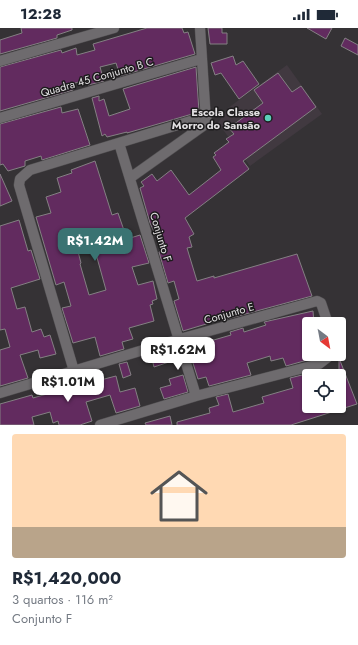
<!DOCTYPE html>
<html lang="pt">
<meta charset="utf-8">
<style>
body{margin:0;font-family:Jost,sans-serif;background:#f2f2f3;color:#1f2937;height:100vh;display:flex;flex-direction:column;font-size:15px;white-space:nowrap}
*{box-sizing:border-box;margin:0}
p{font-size:13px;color:#747a83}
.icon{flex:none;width:22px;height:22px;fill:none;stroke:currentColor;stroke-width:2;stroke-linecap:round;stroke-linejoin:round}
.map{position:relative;height:397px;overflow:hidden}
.sheet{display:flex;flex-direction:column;background:#fff;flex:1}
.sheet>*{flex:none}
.needle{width:26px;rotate:148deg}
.fabs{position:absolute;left:302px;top:289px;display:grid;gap:8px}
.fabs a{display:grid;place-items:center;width:44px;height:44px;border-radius:4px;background:#fff;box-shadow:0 1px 3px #0004;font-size:20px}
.price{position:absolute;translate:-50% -34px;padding:0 9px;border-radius:8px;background:#fff;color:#222;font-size:13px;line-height:26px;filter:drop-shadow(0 1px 2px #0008)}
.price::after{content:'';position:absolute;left:50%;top:24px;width:12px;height:9px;margin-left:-6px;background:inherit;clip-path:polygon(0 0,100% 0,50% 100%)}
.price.selected{background:#3a7372;color:#fff}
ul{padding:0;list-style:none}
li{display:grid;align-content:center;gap:8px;height:212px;padding:0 12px}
li span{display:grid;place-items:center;height:124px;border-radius:4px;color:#555}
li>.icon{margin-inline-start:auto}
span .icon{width:72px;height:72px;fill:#fffc;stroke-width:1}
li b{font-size:17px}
.status{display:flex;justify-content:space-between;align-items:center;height:28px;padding:0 20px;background:#fff;direction:ltr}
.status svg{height:11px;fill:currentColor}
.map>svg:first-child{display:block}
.built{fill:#413940}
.building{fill:#622b5f;stroke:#848083;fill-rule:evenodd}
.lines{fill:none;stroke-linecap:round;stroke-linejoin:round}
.street-casing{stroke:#504e50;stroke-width:11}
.street{stroke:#6e6b6e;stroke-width:10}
.poi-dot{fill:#5cceba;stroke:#1c1b1c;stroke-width:1.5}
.labels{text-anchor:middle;stroke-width:3;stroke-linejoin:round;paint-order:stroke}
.street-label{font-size:11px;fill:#e3e1e3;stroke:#1c1b1c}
.poi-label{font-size:11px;font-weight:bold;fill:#e3e1e3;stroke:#1c1b1c;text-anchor:end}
</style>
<div class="status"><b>12:28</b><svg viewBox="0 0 49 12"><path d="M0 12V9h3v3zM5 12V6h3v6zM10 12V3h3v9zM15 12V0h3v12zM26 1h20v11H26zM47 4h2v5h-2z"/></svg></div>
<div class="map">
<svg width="358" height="397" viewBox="0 0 358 397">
<rect width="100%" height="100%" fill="#353235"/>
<path class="built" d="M287 37 322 86 250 138 218 95 228 80Z"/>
<path class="building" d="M21 0H72V2L57 7V10L0 26V12L22 5Z
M147 0H182L184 5 188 4 195 26 120 48 116 35 100 39 104 53 88 57 87 52 71 56 73 62 0 83V39L61 22 62 25 76 20 77 27 95 22 93 16Z
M208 0H222V5H227V16H210Z
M307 0H332L326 11Z
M345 10 358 17V27L341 18Z
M233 28 236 37 243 33 259 56 239 71 221 45 215 47 211 35Z
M196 39 199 84 127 105V104L107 109 105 106 102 108 92 70 99 68V73L104 71 109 88 130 81 123 61Z
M278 45 292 64 301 58 316 79 243 133 249 141 185 190 194 206 189 209 192 219 187 220 197 253 214 248V250L297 226 312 268 227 291 226 290 183 303 174 273 179 271 174 253 168 255 159 224 163 222 150 195 140 160 144 158 141 154 152 146 157 153 171 142 189 167 221 142 213 129 216 127 214 125 229 114 226 111 234 106 229 100 263 75 254 62Z
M61 79 62 85 78 81 90 117 42 132 41 128 25 133V138L8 143 3 136 0 137V96Z
M95 133 112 187 118 185 127 211 140 207 149 235 132 239 138 257 153 253 157 271 152 273 153 276 150 277 154 293 129 300 133 311 122 314 124 321 100 328 95 309 73 315 62 280 71 278 64 254 56 257 36 189 51 185 46 169 61 164 57 150 72 145 71 142ZM91 208 106 262 89 267 80 236 81 235 75 212Z
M0 146 12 173 0 178Z
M19 192 28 223 31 222 40 251 11 260 17 281 25 279 32 304 41 301 44 309 50 307 56 326 40 330 38 322 20 327 28 350 0 358V322L10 319 5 301 0 302V198Z
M313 283 314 296H309V326L311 331 286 338 283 330 271 333 270 328 247 335 251 347 209 358 206 349 198 351 187 316 206 311 207 314 231 307 230 304 243 300 244 304 266 297 264 294Z
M176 324 178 331 154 339 152 331Z
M339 330 357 376 291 397H177V394L210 385 209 380 219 377 216 369 228 366 233 384 264 375 262 369 293 360 290 350 314 344 315 348H309V378H339Z
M127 334 131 347 123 350 119 336Z
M183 347 188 364 164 371 160 360 171 357 169 351Z
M116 348 120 364 135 360 140 378 116 385 110 367 86 374 92 393 80 397H59L58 393 53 395 50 384 32 389 34 397H0V376L32 367 33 370 54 364 53 360 80 352 81 357Z
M170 388 172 397H146L145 395Z"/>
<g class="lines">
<g class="street-casing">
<path id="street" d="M0 33 114 0
M0 90 201 31
M119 115 196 368
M130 150 203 98 206 93 200 0
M74 343 19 157 20 151 30 142 207 88
M0 365 180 311 317 273 321 275 328 296
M100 397 196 368 319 336 332 326"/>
</g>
<use href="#street" class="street"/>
</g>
<circle class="poi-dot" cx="268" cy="90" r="4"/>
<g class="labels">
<g class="street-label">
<text transform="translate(97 49) rotate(-16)" y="4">Quadra 45 Conjunto B C</text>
<text transform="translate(161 209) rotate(73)" y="4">Conjunto F</text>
<text transform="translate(229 285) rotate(-16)" y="4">Conjunto E</text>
</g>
<g class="poi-label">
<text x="260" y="88">Escola Classe<tspan x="260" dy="13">Morro do Sansão</tspan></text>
</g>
</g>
</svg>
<div class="fabs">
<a><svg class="needle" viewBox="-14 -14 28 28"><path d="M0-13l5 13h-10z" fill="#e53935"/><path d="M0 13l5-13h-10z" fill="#747a83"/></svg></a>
<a><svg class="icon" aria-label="locate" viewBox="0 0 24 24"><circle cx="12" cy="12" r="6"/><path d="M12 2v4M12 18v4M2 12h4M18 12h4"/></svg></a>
</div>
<b class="price selected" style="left:95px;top:234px">R$1.42M</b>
<b class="price" style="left:178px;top:343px">R$1.62M</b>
<b class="price" style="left:68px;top:375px">R$1.01M</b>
</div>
<section class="sheet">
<ul>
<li><span style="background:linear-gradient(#ffd9b3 75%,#b9a48a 0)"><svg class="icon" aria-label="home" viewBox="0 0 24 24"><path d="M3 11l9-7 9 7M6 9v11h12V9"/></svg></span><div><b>R$1,420,000</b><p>3 quartos · 116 m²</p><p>Conjunto F</p></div></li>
</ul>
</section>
